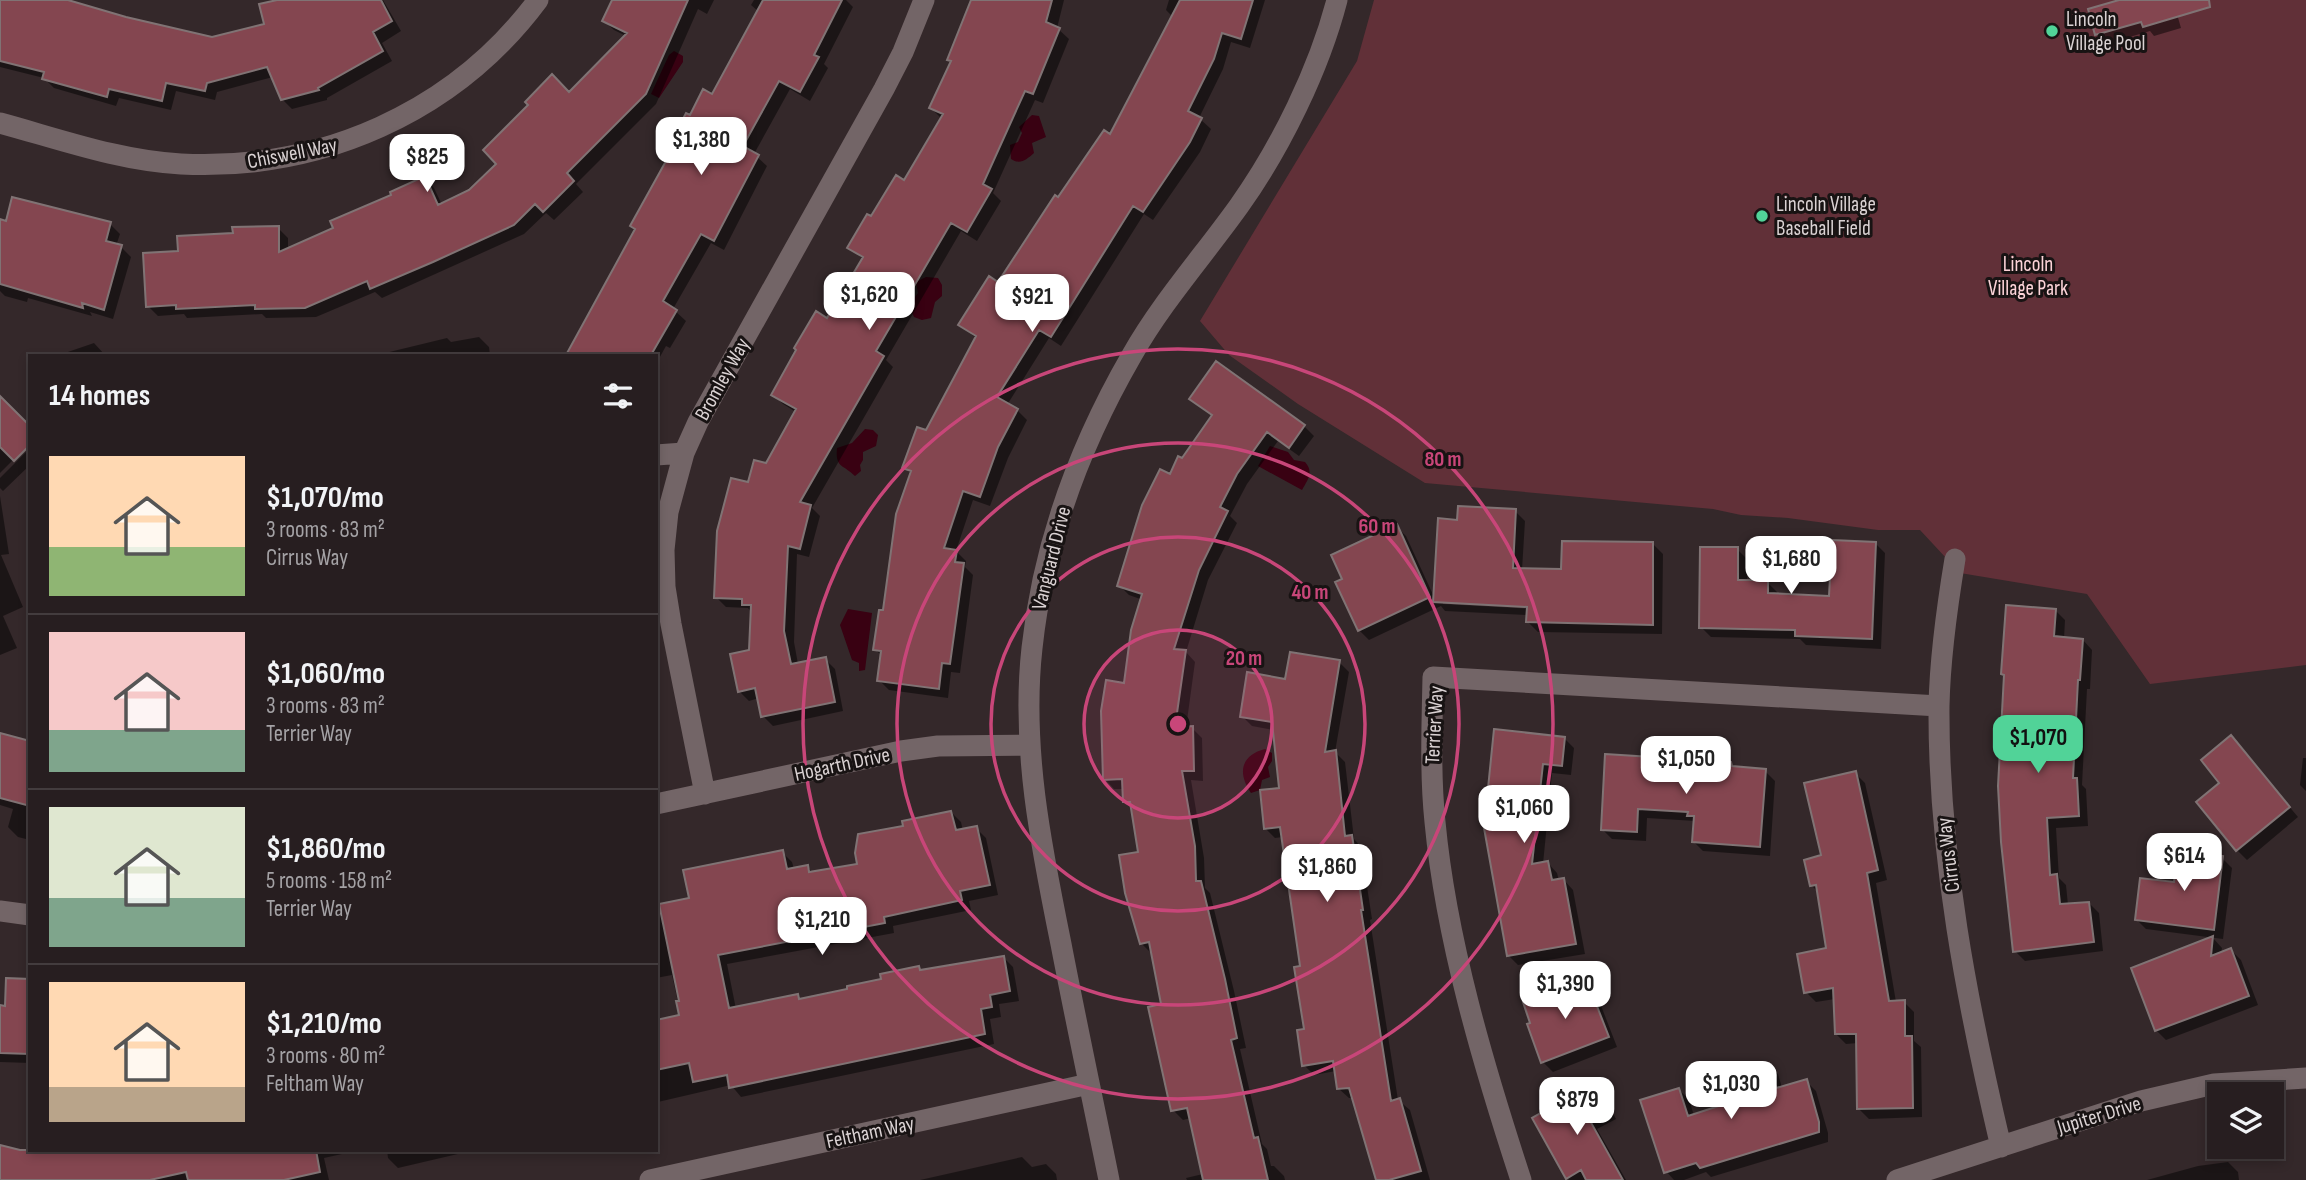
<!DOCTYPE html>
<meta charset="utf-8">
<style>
body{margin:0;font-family:"Sofia Sans Condensed",sans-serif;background:#2f2729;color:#f1f3f6;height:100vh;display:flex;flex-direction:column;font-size:26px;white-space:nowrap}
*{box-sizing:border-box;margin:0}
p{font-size:23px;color:#a4a2a5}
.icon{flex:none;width:38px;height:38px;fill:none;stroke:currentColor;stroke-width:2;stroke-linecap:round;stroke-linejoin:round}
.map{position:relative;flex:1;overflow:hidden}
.details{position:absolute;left:28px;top:354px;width:630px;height:798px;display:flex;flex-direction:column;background:#271e20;border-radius:0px;box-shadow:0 4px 10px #0003,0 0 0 2px #433c3e}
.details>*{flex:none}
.fabs{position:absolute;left:2207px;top:1082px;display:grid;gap:14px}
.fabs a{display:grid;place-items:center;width:77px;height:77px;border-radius:0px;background:#271e20;box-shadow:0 4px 10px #0003,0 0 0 2px #433c3e;font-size:35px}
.price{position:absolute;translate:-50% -60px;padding:0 16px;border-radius:14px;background:#fff;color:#222;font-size:23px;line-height:46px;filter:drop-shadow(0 2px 4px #0008)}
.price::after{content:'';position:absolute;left:50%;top:42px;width:21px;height:16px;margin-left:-10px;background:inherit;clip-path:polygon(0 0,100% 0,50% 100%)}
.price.current{background:#51d398;color:#111}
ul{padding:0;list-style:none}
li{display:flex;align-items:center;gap:21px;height:175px;padding:0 21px}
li+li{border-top:2px solid #433c3e}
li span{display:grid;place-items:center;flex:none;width:196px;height:140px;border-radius:0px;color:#555}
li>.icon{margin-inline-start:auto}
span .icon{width:84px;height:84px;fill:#fffc;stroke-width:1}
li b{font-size:30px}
h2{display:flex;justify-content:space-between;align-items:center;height:84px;padding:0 21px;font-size:30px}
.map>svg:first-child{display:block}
.green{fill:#613038}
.water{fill:#390112}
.shadow{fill:#0007;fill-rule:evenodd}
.building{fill:#844650;stroke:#807374;stroke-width:2}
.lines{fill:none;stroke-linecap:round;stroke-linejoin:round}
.minor{stroke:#736567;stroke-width:21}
.ring{fill:none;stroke:#c84679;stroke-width:3.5}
.poi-dot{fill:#51d398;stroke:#181313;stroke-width:2.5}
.labels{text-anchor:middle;stroke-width:6;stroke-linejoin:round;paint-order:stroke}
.poi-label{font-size:21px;fill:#dad2d3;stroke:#181313;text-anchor:start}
.street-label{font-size:21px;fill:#dad2d3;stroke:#181313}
.park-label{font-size:21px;fill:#fdd4d9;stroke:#181313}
.centre{fill:#c84679;stroke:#181313;stroke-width:3.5}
.ring-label{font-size:21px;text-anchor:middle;font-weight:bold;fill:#c84679;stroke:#181313;stroke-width:6;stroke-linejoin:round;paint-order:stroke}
</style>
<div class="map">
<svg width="2306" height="1180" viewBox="0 0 2306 1180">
<rect width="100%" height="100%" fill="#34282a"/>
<path class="green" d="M1374 0H2306V665L2150 684 2087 594 1960 573 1920 530H1878L1788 518 1741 515 1713 509 1425 483 1298 404 1229 355 1200 321 1357 61Z"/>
<path class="water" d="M674 51 683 56V62L659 98 651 94 669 55Z
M1032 115 1039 116 1046 137 1032 143 1034 153C1026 160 1020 165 1011 159L1010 145 1018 142 1022 133 1019 127Z
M926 277 938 278 942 285V296L935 302 931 318 922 320 914 317 909 305 918 293 916 282Z
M865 429 873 430 878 435 876 446 863 452V460L860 465 861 471 855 476C843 464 835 468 837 448L852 443Z
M1270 446 1288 452 1294 460 1305 462C1314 472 1308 479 1302 490L1258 466Z
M848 609 872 613 865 670 859 671V663L852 660 840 625Z
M1265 749 1272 753V761L1268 767 1270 777 1262 780 1260 790 1251 793C1237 773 1241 755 1265 749Z"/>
<path class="shadow" d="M0 0H61L126 19 212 39 266 25 284 0H383L401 31 382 43 392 61 327 98V100L292 109 282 99 273 77 217 92 215 100 176 91 171 110 119 98 116 106 54 88 44 78 0 67Z
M614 0H714L707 14 698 9 656 104 576 184 583 192 554 220 546 213 524 234 382 298 375 292 316 317 266 318 262 314 187 318 184 314 158 316 148 306 179 253 234 235 278 228 288 238V250L336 229 425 178 434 188 442 205 470 192 626 36 614 30 604 21Z
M754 0H846L853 7 824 64 828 68 810 101 790 89 754 154 767 166 724 250 711 243 673 309 686 321 670 348 666 346 656 364V355H567L637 230 690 117 713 97 759 12 751 5Z
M999 0H1064L1057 28 1069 39 1043 103 1035 100 993 193 1001 201 977 241 961 231 886 360 893 367 812 508 820 516 809 557 797 554 794 642 798 664 825 659 835 669 843 711 773 726 763 716 759 698 749 701 739 691 751 651 752 613 748 608 726 607 716 597 749 485 767 465 796 412 783 404 773 394 828 320 864 260 850 247 872 218 905 183 941 118 931 108Z
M1169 0H1265L1250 48 1231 42 1223 69 1199 118 1211 129 1200 152 1153 220 1144 214 1061 346 1049 338 1007 405 1017 410 1027 420 1008 458 990 506 973 500 956 551 966 561 965 567 973 575 960 673 951 672 948 698 889 690 879 680 882 656 875 649 912 475 904 467 927 432 976 338 960 325 998 284 1059 200 1111 136 1173 17 1166 10Z
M2125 0H2173L2181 28 2154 36 2150 31 2106 44 2096 34Z
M0 221 110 224 120 234 116 246 121 247 131 257 113 319 90 312 92 316 28 298 27 302 5 296 0 291Z
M479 337 489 347 490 355H377L447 338 451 342Z
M94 343 105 355H59Z
M1192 398 1304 426 1314 436 1299 456 1278 441 1247 484 1230 516 1237 523 1208 580 1186 652 1195 662 1186 728H1192L1202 738 1203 781 1191 780 1204 858 1205 888 1210 893 1234 991 1246 1048 1240 1049 1262 1144 1267 1149 1271 1166H1274L1284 1176 1285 1180H1187L1186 1178 1203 1174 1191 1118 1183 1120 1173 1110 1163 1006 1151 953 1141 943 1140 853 1133 809 1125 801 1124 789H1114L1105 779 1143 600 1129 595 1119 585 1171 476 1213 416Z
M0 399 30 443 0 473Z
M30 448V465L3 491 0 488V478Z
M0 496 9 554 1 555 23 607 3 616 17 648 0 655Z
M1515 511 1525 521 1522 570 1563 571 1653 544 1663 554 1662 634 1538 632 1528 622V615L1445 611 1441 606 1369 640 1359 630 1344 579 1396 526 1406 536 1435 599 1459 522ZM1443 601 1536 605V609L1443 604Z
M1875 543 1885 553 1881 649 1806 645 1800 639 1711 637 1701 627 1737 549 1747 559V582H1767L1777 592V596L1831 598Z
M2055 610 2065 620 2064 639 2083 640 2092 650 2090 689H2087L2082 785 2086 789 2088 826 2056 828 2059 878 2066 885 2068 905 2089 903 2099 913 2103 951 2025 961 2015 951 2006 677 2002 674Z
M1339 662 1349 672 1335 752 1345 762 1354 839 1361 847 1372 919 1370 920 1398 1100 1410 1110 1430 1180H1377L1354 1098H1349L1339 1089 1336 1071 1314 1075 1304 1065 1306 1030 1302 967 1283 837 1275 838 1265 828 1280 789 1274 730 1252 726 1242 716 1286 681Z
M0 735 30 743V840L18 837 8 827 13 809 0 805Z
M2231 737 2298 817 2247 860 2237 850 2222 783Z
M1564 738 1574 748 1571 775 1552 773 1543 864 1548 863 1557 873 1559 881 1564 880 1573 890 1585 954 1518 965 1509 956 1486 828Z
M1606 756 1730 764 1735 768 1765 771 1775 781 1770 856 1703 851 1693 841 1695 821 1647 818 1646 841 1612 839 1602 829Z
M2303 758H2306V791L2300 785Z
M1855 773 1865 783 1887 880 1876 883 1896 1002H1904L1914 1012V1041L1921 1047 1922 1117 1869 1119 1859 1109 1858 1043 1846 1044 1836 1034 1835 999 1816 1002 1806 992 1828 950 1819 893 1811 885Z
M951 812 961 822 963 831 976 828 986 838 998 895 969 901 971 910 893 926 894 933 727 964 736 1009 797 996 802 1000 883 981 918 968 922 972 1003 957 1013 967 1019 1001 999 1004 1001 1017 990 1019 994 1044 741 1097 731 1085 658 1102 660 1110H656V1022L681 1016 672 975 656 978V906L691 899 782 852 792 862 794 869 807 867 814 873 859 865 905 827Z
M2222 858 2232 868 2223 939 2146 929 2136 919 2176 884Z
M2213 938 2222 948 2221 954 2231 950 2241 960 2258 1005 2166 1040 2156 1030Z
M1585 980 1595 990 1617 1047 1553 1072 1543 1062 1529 1025Z
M30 981V1063L0 1062V1007H7Z
M1768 1064 1778 1074 1782 1088 1806 1081 1816 1091 1828 1133V1142L1711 1177 1706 1172 1684 1180H1674L1664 1169 1679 1090 1689 1099 1694 1116 1739 1101Z
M1593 1086 1603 1096 1616 1119 1597 1129 1626 1180H1569L1567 1178Z
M44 1150H360L324 1158 329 1180H21L46 1158Z
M387 1150H475L398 1168 388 1158Z
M1022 1157 1032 1167 1046 1164 1056 1174 1057 1180H920Z
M2228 1162 2238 1172 2239 1180H2147L2198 1166Z"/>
<path class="building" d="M0 0H68L126 17 212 37 264 24 259 4 277 0H381L392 21 373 32 383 51 318 88 319 90 281 100 267 67 207 83 205 91 166 83 162 101 109 89 107 97 42 79 44 72 0 61Z
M612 0H688L646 94 567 173 574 181 543 212 535 204 514 225 433 262 370 289 367 281 305 308 255 309V305L176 309V305L146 307 143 253 178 251 177 236 233 233 232 227 279 226V252L333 228 330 221 391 195 390 192 425 176 438 205 469 190 496 164 483 150 528 105 525 102 552 74 569 92 627 33 602 21Z
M763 0H842L814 55 819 57 800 92 779 81 743 146 759 155 714 241 701 234 663 301 677 310 651 355H566L635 229 630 226 671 152 667 149 686 113 690 115 703 89 712 94Z
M971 0H1052L1046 22 1060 28 1033 94 1025 91 983 184 992 189 967 232 951 223 876 351 884 356 800 502 811 505 800 549 788 546 784 631 791 664 826 657 835 702 761 717 755 688 738 692 730 654 749 650 751 605H742V599L714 598 717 531 731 478 748 482 754 460 766 463 796 409 771 395 796 350 794 348 816 311 827 318 863 257 847 248 867 214 871 216 896 175 904 180 943 114 929 108 951 61 947 60Z
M1180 0H1253L1241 39 1222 33 1214 59 1188 111 1202 118 1190 142 1143 212 1133 206 1051 337 1039 330 997 397 1018 409 998 447 980 497 963 491 944 548 957 550 955 562 964 563 950 664 942 663 939 689 877 681 881 651 873 650 879 610H883L896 514 911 471 902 468 917 427 926 430 976 336 958 325 989 276 998 282 1055 195 1058 197 1104 130 1110 134Z
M2119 0H2209L2210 7 2143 27 2141 22 2095 35 2088 9Z
M12 197 111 222 106 241 122 245 104 310 82 303 83 308 0 284V219L6 221Z
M1216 361 1305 425 1289 448 1267 432 1237 474 1220 507 1228 511 1199 570 1174 649 1186 650 1175 727 1193 726 1194 771H1182L1195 846 1196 881H1201L1225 979 1237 1038 1231 1040 1254 1138 1258 1137 1268 1180H1203L1187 1108 1171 1111 1148 1007 1161 1004 1149 942 1140 944 1125 893 1119 855 1138 852 1130 802H1123L1122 779 1103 780 1101 711 1106 680 1124 683 1131 630 1142 594 1117 586 1142 505 1160 469 1170 474 1178 456 1182 458 1212 415 1189 399Z
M0 396 30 426V445L14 461 0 447Z
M1458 506 1516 509 1513 568 1561 569 1562 541 1653 542V625L1526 622 1527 607 1433 602 1438 518 1457 520Z
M1397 524 1430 597 1358 631 1335 582 1342 579 1331 555Z
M1832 540 1876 542 1872 639 1795 636V630L1699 628 1700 547H1738V580H1768V593L1829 596Z
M2006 605 2056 609 2054 636 2083 639 2080 680H2078L2073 778H2077L2079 816 2047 818 2050 875 2057 874 2060 904 2089 902 2094 942 2013 952 2001 842 1998 786 2004 675 2001 674Z
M1290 652 1340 660 1325 752 1336 750 1345 836 1352 835 1363 910H1361L1391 1101 1400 1098 1421 1171 1389 1180H1376L1349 1088 1337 1089 1333 1061 1302 1066 1297 1030 1304 1029 1294 967 1300 966 1280 827 1264 829 1260 790 1279 788 1272 722 1240 717 1247 672 1285 679Z
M1494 729 1565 737 1562 766 1543 764 1532 864 1548 861 1552 880 1564 878 1576 944 1507 956 1484 828Z
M0 733 30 741V806L0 798Z
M2231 735 2290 807 2236 851 2196 802 2219 783 2201 760Z
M1605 754 1731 762 1732 766 1766 769 1760 847 1692 842 1694 816H1687L1688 812 1638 809 1637 832 1601 830Z
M1856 771 1878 870 1867 873 1889 1001 1905 1000V1036H1912L1913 1108 1857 1109 1856 1034H1835L1833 988 1804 993 1797 954 1826 948 1816 885 1810 886 1804 860 1821 855 1804 783Z
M951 811 956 830 977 826 990 885 960 891 962 900 884 917 885 923 718 955 729 1008 798 994 799 999 847 989V986L881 979 880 974 919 966 920 970 1004 956 1010 991 990 995 992 1007 981 1009 985 1034 729 1088 727 1075 693 1082 689 1063 656 1070V1020L679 1015 676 1001H679L659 904 689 898 683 870 783 850 787 869 808 865 809 872 857 864 855 853 858 834 903 826 902 821Z
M2178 850 2223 856 2214 930 2135 920 2140 878 2174 882Z
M2213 936 2211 956 2231 948 2249 996 2155 1031 2131 968Z
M6 978 30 979V1054L0 1053V1005L5 1006Z
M1586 978 1609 1037 1541 1063 1527 1024 1530 1023 1523 1002Z
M1769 1063 1776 1088 1807 1079 1819 1122V1132L1700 1168 1696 1163 1664 1173 1640 1100 1679 1088 1688 1116 1737 1100 1730 1074Z
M1593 1084 1607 1109 1589 1119 1623 1180H1586L1581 1170 1566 1179 1532 1118Z
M0 1145 20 1150H316L320 1172 284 1180H188L186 1172 150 1180H0Z"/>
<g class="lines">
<path class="minor" d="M0 123C59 139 120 161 181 164 320 171 454 113 538 0
M656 455 684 453
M1955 559C1947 607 1940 657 1939 706 1938 855 1967 1002 2001 1147
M705 794 671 624 665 587 664 550 668 512 684 453 698 422 884 89 903 52 924 0
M656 804 901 751 938 746 1030 745
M0 911 30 915
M650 1180 1089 1084
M1109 1180C1093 1101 1076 1022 1061 944 1041 846 1021 747 1032 648 1043 545 1080 445 1132 355 1162 302 1204 255 1239 206 1281 147 1319 69 1337 0
M1521 1180C1484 1067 1446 940 1435 822 1430 774 1432 725 1433 677L1939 706
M1897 1180 2141 1101 2214 1084 2306 1078"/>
</g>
<circle cx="1178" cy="724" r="94" fill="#c84679" fill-opacity=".12"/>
<g class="ring">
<circle cx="1178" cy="724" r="94"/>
<circle cx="1178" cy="724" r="187"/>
<circle cx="1178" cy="724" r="281"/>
<circle cx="1178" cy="724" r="375"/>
</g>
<g class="poi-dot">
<circle cx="2052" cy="31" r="7"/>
<circle cx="1762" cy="216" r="7"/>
</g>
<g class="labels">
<g class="poi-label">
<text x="2066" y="26">Lincoln<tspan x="2066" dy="24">Village Pool</tspan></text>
<text x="1776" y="211">Lincoln Village<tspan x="1776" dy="24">Baseball Field</tspan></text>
</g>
<g class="street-label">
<text transform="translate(292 153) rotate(-11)" y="7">Chiswell Way</text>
<text transform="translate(722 379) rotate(-61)" y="7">Bromley Way</text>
<text transform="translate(1051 558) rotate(-76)" y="7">Vanguard Drive</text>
<text transform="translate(1434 725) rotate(-87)" y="7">Terrier Way</text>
<text transform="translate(842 764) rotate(-12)" y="7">Hogarth Drive</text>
<text transform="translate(1948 855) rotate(-97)" y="7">Cirrus Way</text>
<text transform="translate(2099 1115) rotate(-17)" y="7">Jupiter Drive</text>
<text transform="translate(870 1132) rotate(-12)" y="7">Feltham Way</text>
</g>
<g class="park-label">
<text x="2028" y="271">Lincoln<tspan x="2028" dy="24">Village Park</tspan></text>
</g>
</g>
<circle cx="1178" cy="724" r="10" class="centre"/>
<g class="ring-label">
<text x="1443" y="466">80 m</text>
<text x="1377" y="533">60 m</text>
<text x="1310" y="599">40 m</text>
<text x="1244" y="665">20 m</text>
</g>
</svg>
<div class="fabs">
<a><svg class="icon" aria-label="layers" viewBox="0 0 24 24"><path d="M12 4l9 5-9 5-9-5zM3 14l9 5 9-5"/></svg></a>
</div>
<b class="price" style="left:701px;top:177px">$1,380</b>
<b class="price" style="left:427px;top:194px">$825</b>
<b class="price" style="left:869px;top:332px">$1,620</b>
<b class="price" style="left:1032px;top:334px">$921</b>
<b class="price" style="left:1791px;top:596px">$1,680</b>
<b class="price current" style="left:2038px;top:775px">$1,070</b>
<b class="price" style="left:1686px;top:796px">$1,050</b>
<b class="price" style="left:1524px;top:845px">$1,060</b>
<b class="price" style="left:2184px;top:893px">$614</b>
<b class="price" style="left:1327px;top:904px">$1,860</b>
<b class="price" style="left:822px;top:957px">$1,210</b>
<b class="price" style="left:1565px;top:1021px">$1,390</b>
<b class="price" style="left:1731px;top:1121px">$1,030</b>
<b class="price" style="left:1577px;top:1137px">$879</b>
<section class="details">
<h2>14 homes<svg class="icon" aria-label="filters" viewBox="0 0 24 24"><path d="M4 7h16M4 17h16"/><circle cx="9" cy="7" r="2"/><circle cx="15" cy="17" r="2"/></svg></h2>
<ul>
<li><span style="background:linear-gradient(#ffd9b3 65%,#8fb573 0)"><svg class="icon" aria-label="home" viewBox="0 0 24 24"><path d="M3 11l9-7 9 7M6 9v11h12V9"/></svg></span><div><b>$1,070/mo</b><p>3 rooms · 83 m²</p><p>Cirrus Way</p></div></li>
<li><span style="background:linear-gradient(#f6c9c9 70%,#7fa58c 0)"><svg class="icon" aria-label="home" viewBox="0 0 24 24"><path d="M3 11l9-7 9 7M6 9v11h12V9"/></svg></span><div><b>$1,060/mo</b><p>3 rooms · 83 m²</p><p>Terrier Way</p></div></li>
<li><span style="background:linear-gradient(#dfe7d0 65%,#7fa58c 0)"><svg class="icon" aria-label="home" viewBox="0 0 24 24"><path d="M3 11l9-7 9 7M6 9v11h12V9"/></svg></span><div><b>$1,860/mo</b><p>5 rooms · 158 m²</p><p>Terrier Way</p></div></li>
<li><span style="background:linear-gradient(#ffd9b3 75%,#b9a48a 0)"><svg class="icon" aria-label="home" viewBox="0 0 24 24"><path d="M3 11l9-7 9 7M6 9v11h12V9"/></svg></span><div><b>$1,210/mo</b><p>3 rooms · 80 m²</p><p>Feltham Way</p></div></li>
</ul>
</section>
</div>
